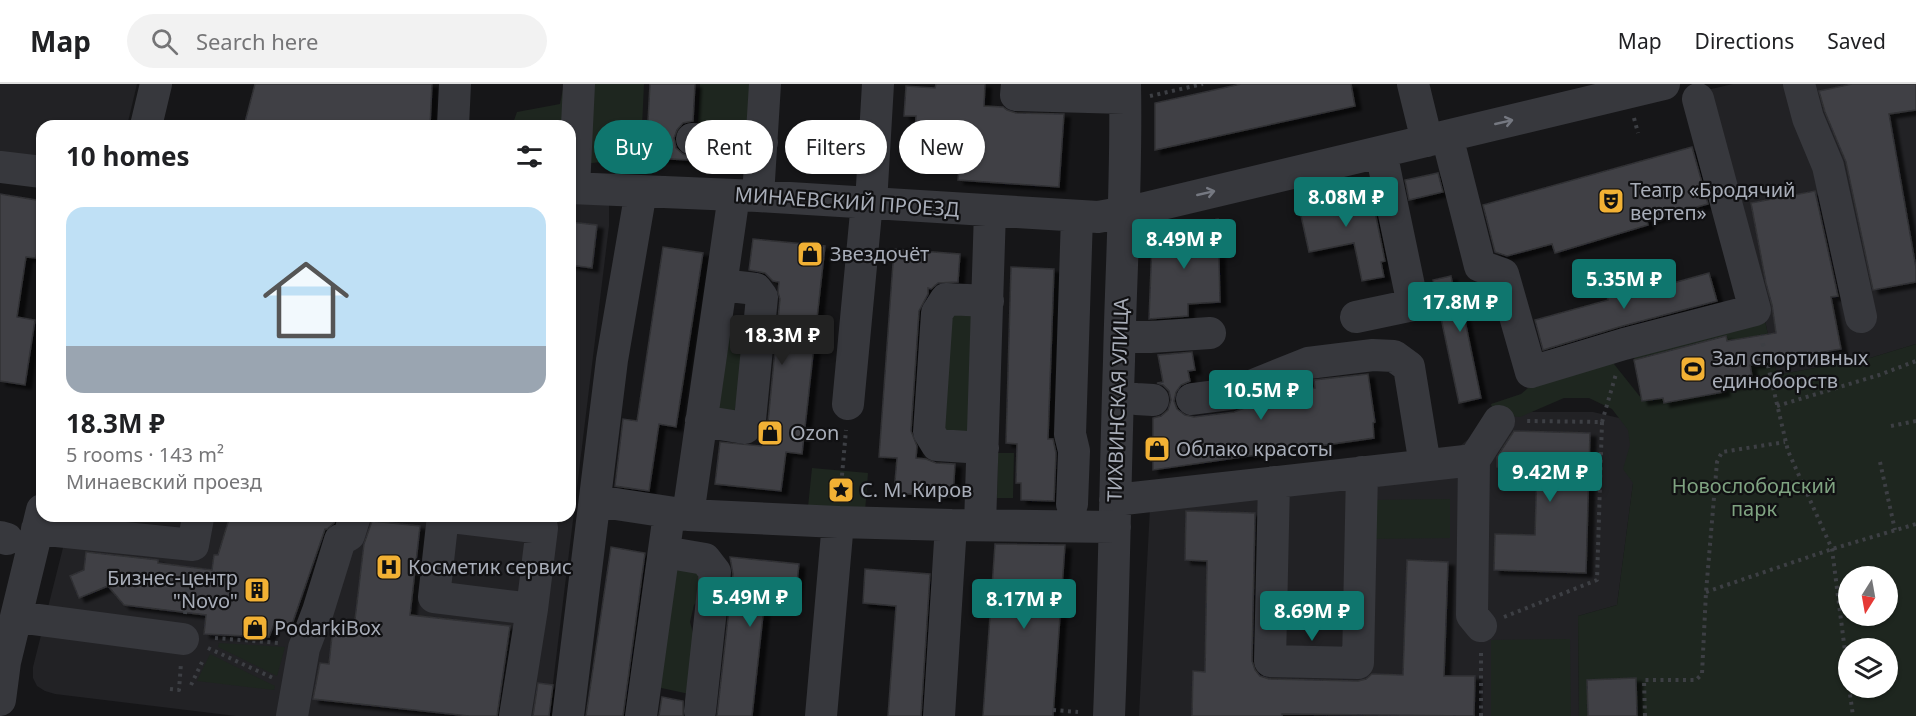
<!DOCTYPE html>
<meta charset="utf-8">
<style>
body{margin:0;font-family:"Noto Sans",sans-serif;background:#f2f2f2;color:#202124;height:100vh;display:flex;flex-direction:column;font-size:22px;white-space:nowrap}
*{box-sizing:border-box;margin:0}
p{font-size:20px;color:#757577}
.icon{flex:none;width:33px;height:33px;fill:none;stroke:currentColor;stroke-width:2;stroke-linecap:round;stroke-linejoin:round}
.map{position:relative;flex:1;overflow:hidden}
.side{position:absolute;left:36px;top:36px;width:540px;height:402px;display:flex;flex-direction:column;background:#fff;border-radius:18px;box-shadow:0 2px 4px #0004}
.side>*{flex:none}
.guide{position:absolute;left:594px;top:36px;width:570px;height:54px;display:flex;gap:12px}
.needle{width:39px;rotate:191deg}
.tools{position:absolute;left:1838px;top:482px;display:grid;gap:12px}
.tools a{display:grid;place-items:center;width:60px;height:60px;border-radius:50%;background:#fff;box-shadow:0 2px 4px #0004;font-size:30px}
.price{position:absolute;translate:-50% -51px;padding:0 14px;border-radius:6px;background:#0f766e;color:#fff;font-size:20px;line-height:39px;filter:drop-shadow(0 2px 3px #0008)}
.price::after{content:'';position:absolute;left:50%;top:36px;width:18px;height:14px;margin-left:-9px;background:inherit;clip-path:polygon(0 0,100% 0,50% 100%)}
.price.active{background:#222;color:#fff}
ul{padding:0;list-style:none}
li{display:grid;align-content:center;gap:12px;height:318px;padding:0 30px}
li span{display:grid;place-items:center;height:186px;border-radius:18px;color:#555}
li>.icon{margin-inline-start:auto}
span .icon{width:108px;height:108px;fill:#fffc;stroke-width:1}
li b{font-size:26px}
h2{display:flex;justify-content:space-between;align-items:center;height:72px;padding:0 30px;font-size:26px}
.chip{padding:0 21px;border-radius:27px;background:#fff;box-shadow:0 2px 4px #0004;font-size:21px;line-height:54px}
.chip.active{background:#0f766e;color:#fff}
header{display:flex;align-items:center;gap:36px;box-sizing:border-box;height:84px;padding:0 30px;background:#fff;border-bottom:2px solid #e0e0e0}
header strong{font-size:28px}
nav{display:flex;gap:33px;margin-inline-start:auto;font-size:21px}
.search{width:420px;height:54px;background:#f2f2f2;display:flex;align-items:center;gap:15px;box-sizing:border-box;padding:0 21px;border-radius:33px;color:#757577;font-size:22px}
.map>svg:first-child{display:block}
.built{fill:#222225}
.green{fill:#1e261f;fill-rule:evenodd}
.building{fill:#404145;stroke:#303034;stroke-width:1.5;filter:url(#shadow)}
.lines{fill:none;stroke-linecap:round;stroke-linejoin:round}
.path{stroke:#3d3f44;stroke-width:4;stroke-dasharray:3 4.5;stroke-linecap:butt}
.minor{stroke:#37383d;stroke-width:32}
.oneway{stroke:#757881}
.labels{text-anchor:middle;stroke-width:4.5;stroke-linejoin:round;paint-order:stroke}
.poi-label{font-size:20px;fill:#a8adb8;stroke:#111113;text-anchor:start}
.street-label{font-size:20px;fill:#a8adb8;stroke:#111113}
.park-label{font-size:20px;fill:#7fa381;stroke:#111113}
</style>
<header>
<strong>Map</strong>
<div class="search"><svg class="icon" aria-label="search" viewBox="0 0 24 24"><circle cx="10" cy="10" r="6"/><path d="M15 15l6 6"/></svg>Search here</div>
<nav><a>Map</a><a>Directions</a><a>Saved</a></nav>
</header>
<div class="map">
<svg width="1916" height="632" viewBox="0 0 1916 632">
<defs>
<filter id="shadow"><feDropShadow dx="6" dy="4" stdDeviation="1.5" flood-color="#0009"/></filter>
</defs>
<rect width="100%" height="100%" fill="#161618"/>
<path class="built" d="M0 0H137L127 42H42V73L0 68Z
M1733 0H1916V260L1870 274 1777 291 1763 228 1707 6Z
M570 118 609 120V142L549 632H236L55 610 45 607 37 602 33 594V583L71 432H570Z
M1500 328H1593L1641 339 1617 521 1578 532 1579 632H1139L1151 405 1452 369Z"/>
<path class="green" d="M564 0H644L641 64 630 75 592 79H570V42H512L517 28 560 20Z
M700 0H754L750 74 696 71Z
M946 227 982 228 977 350 941 349Z
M1763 228 1777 291 1870 274 1916 260V632H1579L1578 532 1617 521 1633 399 1623 385 1630 361 1628 346 1612 325 1589 314H1564L1520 333 1494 331 1491 320 1521 310 1543 291 1610 275 1641 314 1634 273ZM1848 492H1887V531H1848ZM1848 564H1887V603H1848Z
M726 234 749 237 734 331 710 327Z
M998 369H1014L1013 414H997Z
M812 384 868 389 865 428 808 423Z
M1450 415V454L1371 455V416Z
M676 478 699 479 710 503 694 521 690 538 697 564 694 611 652 602Z
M1570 555 1571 632H1491V556Z
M219 559 285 563 277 592 218 563Z
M210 570 275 602 274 606 197 597Z"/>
<path class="building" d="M255 0H432L430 42H244Z
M650 0H695L693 37 683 39 677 46 674 54 676 64 683 70 692 73 691 76 646 74Z
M936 0H985L984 22 1003 23 1007 26 1016 29 1064 30 1059 103 958 96 960 69 914 66 916 32H904L906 2 935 4Z
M1241 0H1351L1355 22 1155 66V19Z
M1852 0H1916V26L1889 30 1916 184V198L1873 206 1846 78 1825 28 1819 7Z
M1692 63 1708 120 1647 137 1648 141 1555 169 1552 160 1507 172 1495 168 1483 121Z
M1438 89 1443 108 1409 116 1405 96Z
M1370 103 1385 177 1381 178 1384 193 1362 197 1354 159 1309 168 1298 118Z
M1815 107 1838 212 1831 213 1841 265 1750 281 1753 298 1723 303 1724 308 1664 319 1663 314 1642 317 1634 276 1726 252 1727 257 1776 249 1772 221 1766 199 1751 119Z
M0 110 42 117V136L36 174 26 173 17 233 35 236 25 301 0 297Z
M1218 135 1220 218 1188 220V232L1149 235 1152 158 1159 148Z
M570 138 597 141 592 184 570 181Z
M753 155 825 162 802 370 786 368 781 407 715 400 720 358 761 362 762 350 768 338 780 215 778 208 779 198 773 197 765 189 749 186Z
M663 163 703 169 676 343 659 340 649 407 615 402 623 335 637 337Z
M894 165 960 170 958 198 938 199 931 205 928 204V210L919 227 911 347 917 362 916 374 926 375 936 379 955 380 953 413 894 409 897 374 879 373Z
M1011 183 1054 185 1048 355H1053L1056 369 1054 417 1021 416V399H1016L1017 360 1006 359Z
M1709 189 1717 217 1619 243 1543 266 1535 236 1608 216 1604 200 1625 194 1630 211Z
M1451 192 1454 208 1483 202 1488 204 1493 221 1463 227 1481 314 1459 319 1433 196Z
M1192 268 1195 286 1188 287 1190 297 1181 301 1176 308 1174 317 1177 325 1185 331 1194 333 1234 328 1283 309 1315 304 1314 296 1368 290 1375 338 1373 339 1374 354 1153 386V334L1161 332 1168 326 1171 316 1169 307 1163 301 1157 299 1163 298 1158 271Z
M1514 347 1590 349 1586 489 1494 486 1495 450 1535 451 1537 384 1497 383V373Z
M1186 427 1255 429 1252 577 1255 586 1260 592 1269 595 1358 597 1366 595 1372 590 1403 591 1407 476 1448 478 1444 592H1475L1474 632 1282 630V632H1192L1193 587 1205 588 1207 477 1185 476Z
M230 432H336L334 439 327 445H325L323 451 290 546 274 540 269 553 204 550 206 531 124 521 108 502 79 514 70 492 84 486 86 468 158 476V479L212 486 214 471H218Z
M372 437 420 442 410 531 510 542 497 632H469L313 615 320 579 329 580 333 542 354 544 364 460Z
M995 460 1065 461 1053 632H983Z
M611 463 645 469 623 632H586Z
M730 473 799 480 795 516 765 513 752 632H717L733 490Z
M865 485 930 490 921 632H888L896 522 863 519Z
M1636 594 1637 632H1588L1587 596Z
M538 599 553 601 549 632H533Z
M662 613 683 617V632H659Z"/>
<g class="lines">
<path class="path" d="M1150 12 1203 0
M1634 34 1638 49
M1761 252 1788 367 1832 465 1848 591
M1777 322 1879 291 1916 277
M1602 338 1616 290
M1891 342 1916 337
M1880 378 1895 446
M840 414 846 346
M1706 508 1832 465 1916 440
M185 530 189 487
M1504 533 1597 496 1602 338 1526 337
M215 554 279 559
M208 564 273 594
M191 601 204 574
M1849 603 1853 632
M170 605 179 606 181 579
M1053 626 1078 628
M1481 632V567
M1645 632 1644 596H1696L1702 590 1706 508 1717 378 1722 368 1785 358"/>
<path class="minor" d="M1017 0 1016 11 1125 14
M1413 0 1427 57
M1799 0 1808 34 1828 82 1861 233
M146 42 156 0
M453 42 455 0
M1447 52 1480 182 1503 190 1531 288 1624 260 1755 226 1698 15
M692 55 762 58
M0 83 42 88
M570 104 758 112 1098 133 1137 126 1664 0
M574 104 579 0
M758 112 765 0
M871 119 878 0
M1356 233 1413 221 1381 68
M1120 253H1150L1210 249
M1118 311 1136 315 1153 316
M1192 315 1231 310 1308 279 1373 271 1394 272 1409 283 1425 381
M848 320 867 118
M701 337 745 344 750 336 762 213 756 205 721 201
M983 364 937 361 929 348 937 229 946 215 988 217
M1474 376 1472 531 1481 542
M1274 398 1270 577 1358 579 1362 388
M1115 416 1474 376 1499 337
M596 417 688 431 838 438 951 441
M1072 420 1074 367 1070 350 1077 132
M688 431 734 111
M980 441 990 127
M37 445 193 461 198 434
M0 453 7 455
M664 468 705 475 715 488 700 627
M532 525 542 444 539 432
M17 533 183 555
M0 616 5 578 42 426
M292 632 304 564 318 527 340 456 349 451 355 432
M515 632 532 525 434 513 443 432 542 444
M568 632 612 276 641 107
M641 632 669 430
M821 632 838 438
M939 632 951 441 1115 443
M1109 632C1114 514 1115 396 1119 277 1121 185 1127 92 1125 0"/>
</g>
<defs><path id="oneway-shaft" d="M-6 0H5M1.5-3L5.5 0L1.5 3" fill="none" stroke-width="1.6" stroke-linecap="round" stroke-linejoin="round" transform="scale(1.5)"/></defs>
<g class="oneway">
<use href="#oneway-shaft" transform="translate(1504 38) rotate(-13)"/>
<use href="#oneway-shaft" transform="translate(1206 109) rotate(-13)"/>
</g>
<defs>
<g id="theatre-square" transform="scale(1.35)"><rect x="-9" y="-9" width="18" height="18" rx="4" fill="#f2b134" stroke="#111113"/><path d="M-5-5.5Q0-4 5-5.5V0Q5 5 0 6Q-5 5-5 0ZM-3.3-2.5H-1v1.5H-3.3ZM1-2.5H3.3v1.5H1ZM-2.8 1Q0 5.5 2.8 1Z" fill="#111"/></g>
<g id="shop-square" transform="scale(1.35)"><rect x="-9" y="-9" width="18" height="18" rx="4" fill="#f2b134" stroke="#111113"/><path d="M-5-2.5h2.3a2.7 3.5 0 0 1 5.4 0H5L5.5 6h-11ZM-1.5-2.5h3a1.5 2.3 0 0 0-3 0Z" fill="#111"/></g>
<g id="stadium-square" transform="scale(1.35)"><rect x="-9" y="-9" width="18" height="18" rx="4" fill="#f2b134" stroke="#111113"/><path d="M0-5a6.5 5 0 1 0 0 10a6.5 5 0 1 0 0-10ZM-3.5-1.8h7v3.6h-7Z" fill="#111"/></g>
<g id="sight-square" transform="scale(1.35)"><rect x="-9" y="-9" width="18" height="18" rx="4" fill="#f2b134" stroke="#111113"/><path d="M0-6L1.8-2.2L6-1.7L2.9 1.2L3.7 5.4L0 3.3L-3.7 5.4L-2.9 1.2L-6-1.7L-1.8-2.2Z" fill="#111"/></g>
<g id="hospital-square" transform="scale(1.35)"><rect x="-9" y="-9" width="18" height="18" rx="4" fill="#f2b134" stroke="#111113"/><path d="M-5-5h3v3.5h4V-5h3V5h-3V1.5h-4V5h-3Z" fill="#111"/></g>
<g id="building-square" transform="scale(1.35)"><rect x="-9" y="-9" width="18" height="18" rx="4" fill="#f2b134" stroke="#111113"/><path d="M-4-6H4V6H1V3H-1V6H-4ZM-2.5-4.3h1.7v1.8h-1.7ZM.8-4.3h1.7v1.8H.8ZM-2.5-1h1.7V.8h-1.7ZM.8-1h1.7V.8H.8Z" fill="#111"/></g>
</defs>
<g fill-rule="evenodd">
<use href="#theatre-square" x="1611" y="117"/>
<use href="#shop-square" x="810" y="170"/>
<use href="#stadium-square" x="1693" y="285"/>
<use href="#shop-square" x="770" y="349"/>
<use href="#shop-square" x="1157" y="365"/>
<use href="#sight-square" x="841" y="406"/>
<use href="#hospital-square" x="389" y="483"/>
<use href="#building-square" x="257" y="506"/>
<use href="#shop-square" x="255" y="544"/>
</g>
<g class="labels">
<g class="poi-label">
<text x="1630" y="113">Театр «Бродячий<tspan x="1630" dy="23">вертеп»</tspan></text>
<text x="830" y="177">Звездочёт</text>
<text x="1712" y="281">Зал спортивных<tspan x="1712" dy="23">единоборств</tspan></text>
<text x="790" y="356">Ozon</text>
<text x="1176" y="372">Облако красоты</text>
<text x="860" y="413">С. М. Киров</text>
<text x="408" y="490">Косметик сервис</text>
<text x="238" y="501" text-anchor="end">Бизнес-центр<tspan x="238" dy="23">"Novo"</tspan></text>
<text x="274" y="551">PodarkiBox</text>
</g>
<g class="street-label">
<text transform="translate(847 118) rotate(4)" y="7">МИНАЕВСКИЙ ПРОЕЗД</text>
<text transform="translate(1118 316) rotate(-88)" y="7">ТИХВИНСКАЯ УЛИЦА</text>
</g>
<g class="park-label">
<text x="1754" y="409">Новослободский<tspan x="1754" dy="23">парк</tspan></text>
</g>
</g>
</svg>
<div class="tools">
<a><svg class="needle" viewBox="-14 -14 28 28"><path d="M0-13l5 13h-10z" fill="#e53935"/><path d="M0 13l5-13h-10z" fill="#757577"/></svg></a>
<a><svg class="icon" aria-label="layers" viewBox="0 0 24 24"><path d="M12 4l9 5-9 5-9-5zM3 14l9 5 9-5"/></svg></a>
</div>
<b class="price" style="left:1346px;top:144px">8.08M ₽</b>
<b class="price" style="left:1184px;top:186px">8.49M ₽</b>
<b class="price" style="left:1624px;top:226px">5.35M ₽</b>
<b class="price" style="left:1460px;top:249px">17.8M ₽</b>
<b class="price active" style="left:782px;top:282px">18.3M ₽</b>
<b class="price" style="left:1261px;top:337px">10.5M ₽</b>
<b class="price" style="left:1550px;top:419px">9.42M ₽</b>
<b class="price" style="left:750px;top:544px">5.49M ₽</b>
<b class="price" style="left:1024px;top:546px">8.17M ₽</b>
<b class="price" style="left:1312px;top:558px">8.69M ₽</b>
<div class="guide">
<a class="chip active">Buy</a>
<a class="chip">Rent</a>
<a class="chip">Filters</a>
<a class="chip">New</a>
</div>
<section class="side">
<h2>10 homes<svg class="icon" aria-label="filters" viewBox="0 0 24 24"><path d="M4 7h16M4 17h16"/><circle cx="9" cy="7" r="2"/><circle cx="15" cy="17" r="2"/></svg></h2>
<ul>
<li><span style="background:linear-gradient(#bfe0f5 75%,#9aa5b1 0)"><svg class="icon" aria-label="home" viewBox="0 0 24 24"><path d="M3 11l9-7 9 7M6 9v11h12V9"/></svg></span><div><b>18.3M ₽</b><p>5 rooms · 143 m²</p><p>Минаевский проезд</p></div></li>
</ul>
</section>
</div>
